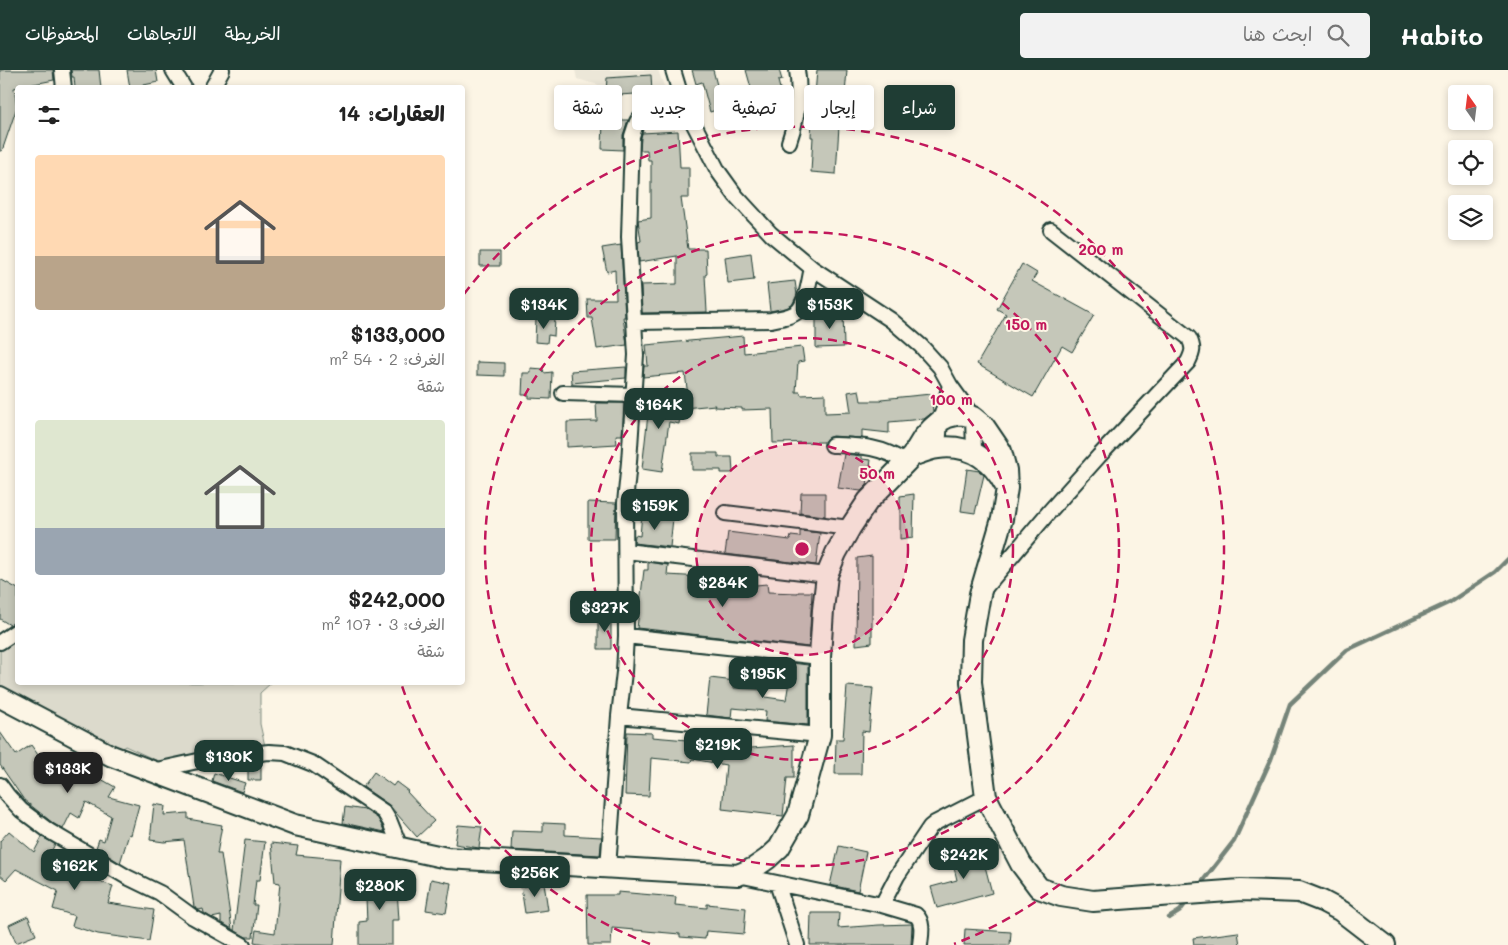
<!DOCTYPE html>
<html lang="ar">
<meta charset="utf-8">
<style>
body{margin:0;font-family:Mali,"Playpen Sans Arabic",sans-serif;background:#f2f2f2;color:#222;direction:rtl;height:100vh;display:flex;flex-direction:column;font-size:19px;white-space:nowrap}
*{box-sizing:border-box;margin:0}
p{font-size:16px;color:#767676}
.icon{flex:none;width:28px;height:28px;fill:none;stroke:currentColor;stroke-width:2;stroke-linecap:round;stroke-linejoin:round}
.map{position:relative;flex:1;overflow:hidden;direction:ltr}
.panel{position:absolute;left:15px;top:15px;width:450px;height:600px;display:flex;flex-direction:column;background:#fff;border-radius:5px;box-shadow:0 2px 8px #0003;direction:rtl}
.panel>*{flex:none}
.guide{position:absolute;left:480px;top:15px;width:475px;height:45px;direction:rtl;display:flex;gap:10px}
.needle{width:32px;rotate:346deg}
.buttons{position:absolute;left:1448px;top:15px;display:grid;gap:10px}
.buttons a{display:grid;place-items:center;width:45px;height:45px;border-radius:5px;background:#fff;box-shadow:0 2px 8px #0003;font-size:25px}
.price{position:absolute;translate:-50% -42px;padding:0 11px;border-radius:10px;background:#1f3d34;color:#fff;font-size:16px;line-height:32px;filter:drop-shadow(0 1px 2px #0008)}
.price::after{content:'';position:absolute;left:50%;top:30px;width:15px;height:11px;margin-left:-8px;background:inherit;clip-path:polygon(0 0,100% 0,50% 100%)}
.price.selected{background:#222;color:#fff}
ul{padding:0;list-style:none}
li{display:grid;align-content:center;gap:10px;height:265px;padding:0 20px}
li span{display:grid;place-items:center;height:155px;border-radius:5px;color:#555}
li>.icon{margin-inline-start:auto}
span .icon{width:90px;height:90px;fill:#fffc;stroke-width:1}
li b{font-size:21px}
h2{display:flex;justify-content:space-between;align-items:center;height:60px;padding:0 20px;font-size:21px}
.tag{padding:0 18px;border-radius:5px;background:#fff;box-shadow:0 2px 8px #0003;font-size:18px;line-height:45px}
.tag.selected{background:#1f3d34;color:#fff}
header{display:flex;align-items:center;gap:30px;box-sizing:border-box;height:70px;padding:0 25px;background:#1f3d34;color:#fff}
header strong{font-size:24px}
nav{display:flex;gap:28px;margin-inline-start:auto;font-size:18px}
.search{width:350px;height:45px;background:#f2f2f2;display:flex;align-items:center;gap:12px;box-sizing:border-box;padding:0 18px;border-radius:5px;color:#767676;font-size:19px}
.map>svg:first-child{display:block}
.built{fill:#ece7d8}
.green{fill:#dcdacc;stroke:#7e8c80}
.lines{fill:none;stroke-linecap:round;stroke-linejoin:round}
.stream{stroke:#758479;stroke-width:4.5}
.building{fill:#c5c7b9;stroke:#1f3d34}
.minor-casing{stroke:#1f3d34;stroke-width:18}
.secondary-casing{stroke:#1f3d34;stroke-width:24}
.minor{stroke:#fcf5e5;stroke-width:14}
.secondary{stroke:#fcf5e5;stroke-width:20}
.ring{fill:none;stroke:#c2185b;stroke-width:2.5;stroke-dasharray:9 6}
.centre{fill:#c2185b;stroke:#fcf5e5;stroke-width:2.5}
.ring-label{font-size:15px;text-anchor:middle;font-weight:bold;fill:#c2185b;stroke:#fcf5e5;stroke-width:4;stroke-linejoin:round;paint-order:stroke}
</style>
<header>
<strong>Habito</strong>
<div class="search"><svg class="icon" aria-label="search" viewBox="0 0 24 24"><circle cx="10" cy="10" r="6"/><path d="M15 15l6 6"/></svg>ابحث هنا</div>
<nav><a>الخريطة</a><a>الاتجاهات</a><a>المحفوظات</a></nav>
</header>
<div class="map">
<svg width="1508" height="875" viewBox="0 0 1508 875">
<rect width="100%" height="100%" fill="#fcf5e5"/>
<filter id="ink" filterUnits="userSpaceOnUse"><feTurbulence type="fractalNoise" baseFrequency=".02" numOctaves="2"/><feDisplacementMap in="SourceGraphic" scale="10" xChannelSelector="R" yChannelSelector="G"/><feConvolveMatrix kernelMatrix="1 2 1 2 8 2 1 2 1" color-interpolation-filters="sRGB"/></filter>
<g filter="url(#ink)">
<path class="built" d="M575 0H658L667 24H632L577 9Z"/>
<path class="green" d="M17 567 18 612 271 613 260 623V654L265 676 162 693 125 676 121 679 0 618V578Z"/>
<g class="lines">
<path class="stream" d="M1199 816 1234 771 1271 689 1290 634 1347 580 1450 532 1495 502 1508 489
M1169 848 1180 841 1188 830"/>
</g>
<path class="building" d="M0 0H53L54 10 14 18 17 37 2 81H0Z
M71 0H99L101 18H75L74 7H72Z
M127 0H156L158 12 130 18Z
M692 0H713L723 38 710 42 702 12 696 14Z
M746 0H779L782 10 778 11 787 45 786 50 762 57Z
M817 0H847L845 24H841L836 104 811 102 813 67H811L813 25H815Z
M651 5 652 23 619 25V23L606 22 607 8Z
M603 50H628L623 65V80L602 79Z
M678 61 680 97H689V128H681L688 179H706L707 204 705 205 707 242 642 243 641 215 677 214V186L639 192 638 172 641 171 638 150 651 148V90H648L647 80H640L641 68 642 63Z
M621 175 625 247H623L627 275 597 279 592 248H588L587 229H616L615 200 607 202 602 178Z
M480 182H500V196H480Z
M751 183 754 210 728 213 725 187Z
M1022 194 1037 203 1032 211 1094 245 1072 282 1062 276 1033 327 977 294 1006 244 997 239Z
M795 211 797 225 792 235 786 238 770 241 767 214Z
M816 242H843L844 277 816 278Z
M536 248 555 249 554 266 548 265 547 273 535 272Z
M743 266 744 283 802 277 804 291 798 292 796 322H800L801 325 825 324V343L851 342 848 322 859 320 861 331H882L881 329 931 324 933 342 924 349 889 352V363L862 360V368L832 366 827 368 824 372 773 373 772 339 742 340V338L714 337 715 335 684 338 683 326H688L685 303 643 307 644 296H648L646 275Z
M477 292 504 293V306L477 305Z
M626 297V308L572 313 571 301Z
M531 298 543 299 544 303 552 302 551 329 529 328V325H522L523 303H531Z
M650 326 682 330 679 354 669 352 662 402 642 399Z
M596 333H624L622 365H616L617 374 567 377V352L597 351Z
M692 383H718V387H732L733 403H721V400H692Z
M844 384 862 386V389L871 390 867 415 861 421 838 418Z
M967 399 979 401 984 405 975 443 961 441Z
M801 423H825V446L800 443Z
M914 424 913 467 900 469V426Z
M588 432 616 433 615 469H588Z
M642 443 658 445V446L673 448 670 477 634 473 635 465 640 466Z
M800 461 820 463 816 495 725 484 728 462 790 470 791 466 800 467Z
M872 486V573L856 575 857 488Z
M648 492 668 495 667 505 722 508 723 501 746 504 745 516 767 514 768 522 798 523V522H812L809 577 637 558 644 500H648Z
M0 509 18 519V551L10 555 0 549Z
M598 547H611V579H598Z
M792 593 808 595V655L765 651 766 641 732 638 731 648 706 645 710 608 735 611 734 618 765 620V627L786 630Z
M847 616 873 618 869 662 862 661 861 704H835L836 669H843Z
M0 662 16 685 31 675 46 696 52 685 93 707 94 705 115 717 109 727 139 735 131 765 129 764 120 793 96 778 99 769 104 771 111 746 86 732 79 748 71 743 63 759 54 754 24 730 0 695Z
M627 662 652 663V667L699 671V668L724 672 723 680 794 675V708H787L783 746 722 739 726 695 692 689 691 692 651 688 649 726 625 725Z
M248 696H261V710H248Z
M374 702 393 716 396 712 408 721 407 722 434 751 417 767 389 735 363 717Z
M214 703 245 713 242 722 212 711Z
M154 734 165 736 164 745 188 743V749L222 755 217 784H221L232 859 221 852V846L212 848 204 843 203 839 199 840 194 837 184 770 164 772 150 770Z
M345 737 365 740 378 748 385 762 343 753Z
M543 753 565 754V765L602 767 600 785 511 780 512 761 543 762Z
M458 755 482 757 479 778 455 774Z
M9 761 34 782 42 767 55 774 51 782 65 789 63 794 80 800 78 805 113 816 108 833 154 840 149 871 98 864 72 856 75 846 53 839 58 821 16 799 6 810 0 805V771Z
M245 770 265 772 260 810H256L253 835H257L253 867H246L234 860Z
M271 773 298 776 296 785 340 789 334 875H270L254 872 256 860 275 863 280 813 275 812Z
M839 776 866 782 858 821 830 815Z
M980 777 992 823 937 838 931 817 957 810 951 785Z
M396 805 399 850H392V875H359V852L367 851 365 806Z
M431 809 451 813 446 843 426 840Z
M544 813 548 840 525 843 521 817Z
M618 822 676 827 675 835 707 838V834L746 838 744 864 706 861 705 869 680 867V864L612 858 611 875H588L587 825H618Z
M811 843H839L838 858 879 855 912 854 911 875H810Z
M28 846 36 865 16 873 9 855Z
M965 859 1011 862 1010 875H964Z
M1238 862 1240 875H1194L1193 868Z"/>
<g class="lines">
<g class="minor-casing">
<path id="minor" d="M62 0 64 18
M173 0 184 18
M673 0 683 33 718 101 736 126 771 164 812 198 891 250 921 276 940 297 950 315 973 347 974 382
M212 18 222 0
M789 72C797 49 801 24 797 0
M635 252 771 250C779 248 792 247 798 241 807 232 809 210 812 198
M563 323 634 325
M832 375C862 376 880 376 905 392
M938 378 940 351 950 315
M725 443 850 458
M626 481 827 505
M984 519 1049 442 1099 386 1188 292C1193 282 1194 278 1189 268L1051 160
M626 566 820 587
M0 572 18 560
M619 646 820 665
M152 701 207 689 269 682 285 683 313 694 384 742 390 752 400 777
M0 715 8 726 21 740 49 761 127 807 160 823 193 847 243 875
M608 798 619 646 624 602 626 566 625 433 629 392 636 285 629 167 632 66C634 61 635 55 638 50 647 37 668 36 683 33
M738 805 882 835 916 845C924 852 921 865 920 875
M777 813 797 875
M882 835 897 806 930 757 935 753 986 727"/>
</g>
<g class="secondary-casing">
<path id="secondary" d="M912 386C920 383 929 379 938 378 968 374 991 389 1005 415
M0 627 112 686 295 755 447 788 738 805 754 798 767 789 779 778 798 745 820 665V587L823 540 827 505 836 483 850 458 868 431 912 386 923 368 932 358 940 351 948 347 960 344 973 347 984 356 1001 381 1006 400 1007 418 1002 449 980 524 972 570 971 612 986 727 1021 794 1039 818 1061 826 1093 831 1241 820 1299 822 1322 831 1341 841 1385 875"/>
</g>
<use href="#minor" class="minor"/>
<use href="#secondary" class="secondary"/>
</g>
</g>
<circle cx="802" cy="479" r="106" fill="#c2185b" fill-opacity=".12"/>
<g class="ring">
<circle cx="802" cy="479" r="106"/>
<circle cx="802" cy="479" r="211"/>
<circle cx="802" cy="479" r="317"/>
<path d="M650 874A423 423 0 0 1 401 613M464 224A423 423 0 1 1 954 874"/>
</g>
<circle cx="802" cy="479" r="8" class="centre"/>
<g class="ring-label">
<text x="1101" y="185">200 m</text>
<text x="1026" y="260">150 m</text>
<text x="951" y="335">100 m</text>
<text x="877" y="409">50 m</text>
</g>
</svg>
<div class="buttons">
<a><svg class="needle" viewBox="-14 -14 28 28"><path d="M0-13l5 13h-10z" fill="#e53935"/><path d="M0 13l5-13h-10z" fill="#767676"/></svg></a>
<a><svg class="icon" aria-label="locate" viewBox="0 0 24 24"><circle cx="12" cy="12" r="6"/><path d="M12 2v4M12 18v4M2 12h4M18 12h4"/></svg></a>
<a><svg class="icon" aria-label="layers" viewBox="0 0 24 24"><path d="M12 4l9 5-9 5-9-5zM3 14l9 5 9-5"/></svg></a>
</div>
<b class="price" style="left:544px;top:260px">$134K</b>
<b class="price" style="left:830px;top:260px">$153K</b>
<b class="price" style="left:659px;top:360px">$164K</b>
<b class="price" style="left:655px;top:461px">$159K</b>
<b class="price" style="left:723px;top:538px">$284K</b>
<b class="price" style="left:605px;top:563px">$327K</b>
<b class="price" style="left:763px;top:629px">$195K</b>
<b class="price" style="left:718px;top:700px">$219K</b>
<b class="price" style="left:229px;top:712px">$130K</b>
<b class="price selected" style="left:68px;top:724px">$133K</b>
<b class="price" style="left:964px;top:810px">$242K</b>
<b class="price" style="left:75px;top:821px">$162K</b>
<b class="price" style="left:535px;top:828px">$256K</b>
<b class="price" style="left:380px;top:841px">$280K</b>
<div class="guide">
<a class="tag selected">شراء</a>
<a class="tag">إيجار</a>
<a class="tag">تصفية</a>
<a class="tag">جديد</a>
<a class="tag">شقة</a>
</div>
<section class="panel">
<h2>العقارات: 14<svg class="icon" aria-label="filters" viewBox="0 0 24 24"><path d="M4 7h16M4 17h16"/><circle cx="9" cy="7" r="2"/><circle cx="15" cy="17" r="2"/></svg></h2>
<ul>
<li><span style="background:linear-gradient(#ffd9b3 65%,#b9a48a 0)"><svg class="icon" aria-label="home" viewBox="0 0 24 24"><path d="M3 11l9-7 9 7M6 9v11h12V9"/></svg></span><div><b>$133,000</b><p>الغرف: 2 · 54 m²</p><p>شقة</p></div></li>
<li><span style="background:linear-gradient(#dfe7d0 70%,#9aa5b1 0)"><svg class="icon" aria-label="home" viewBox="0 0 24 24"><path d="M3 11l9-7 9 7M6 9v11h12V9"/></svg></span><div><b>$242,000</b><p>الغرف: 3 · 107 m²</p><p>شقة</p></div></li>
</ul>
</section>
</div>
